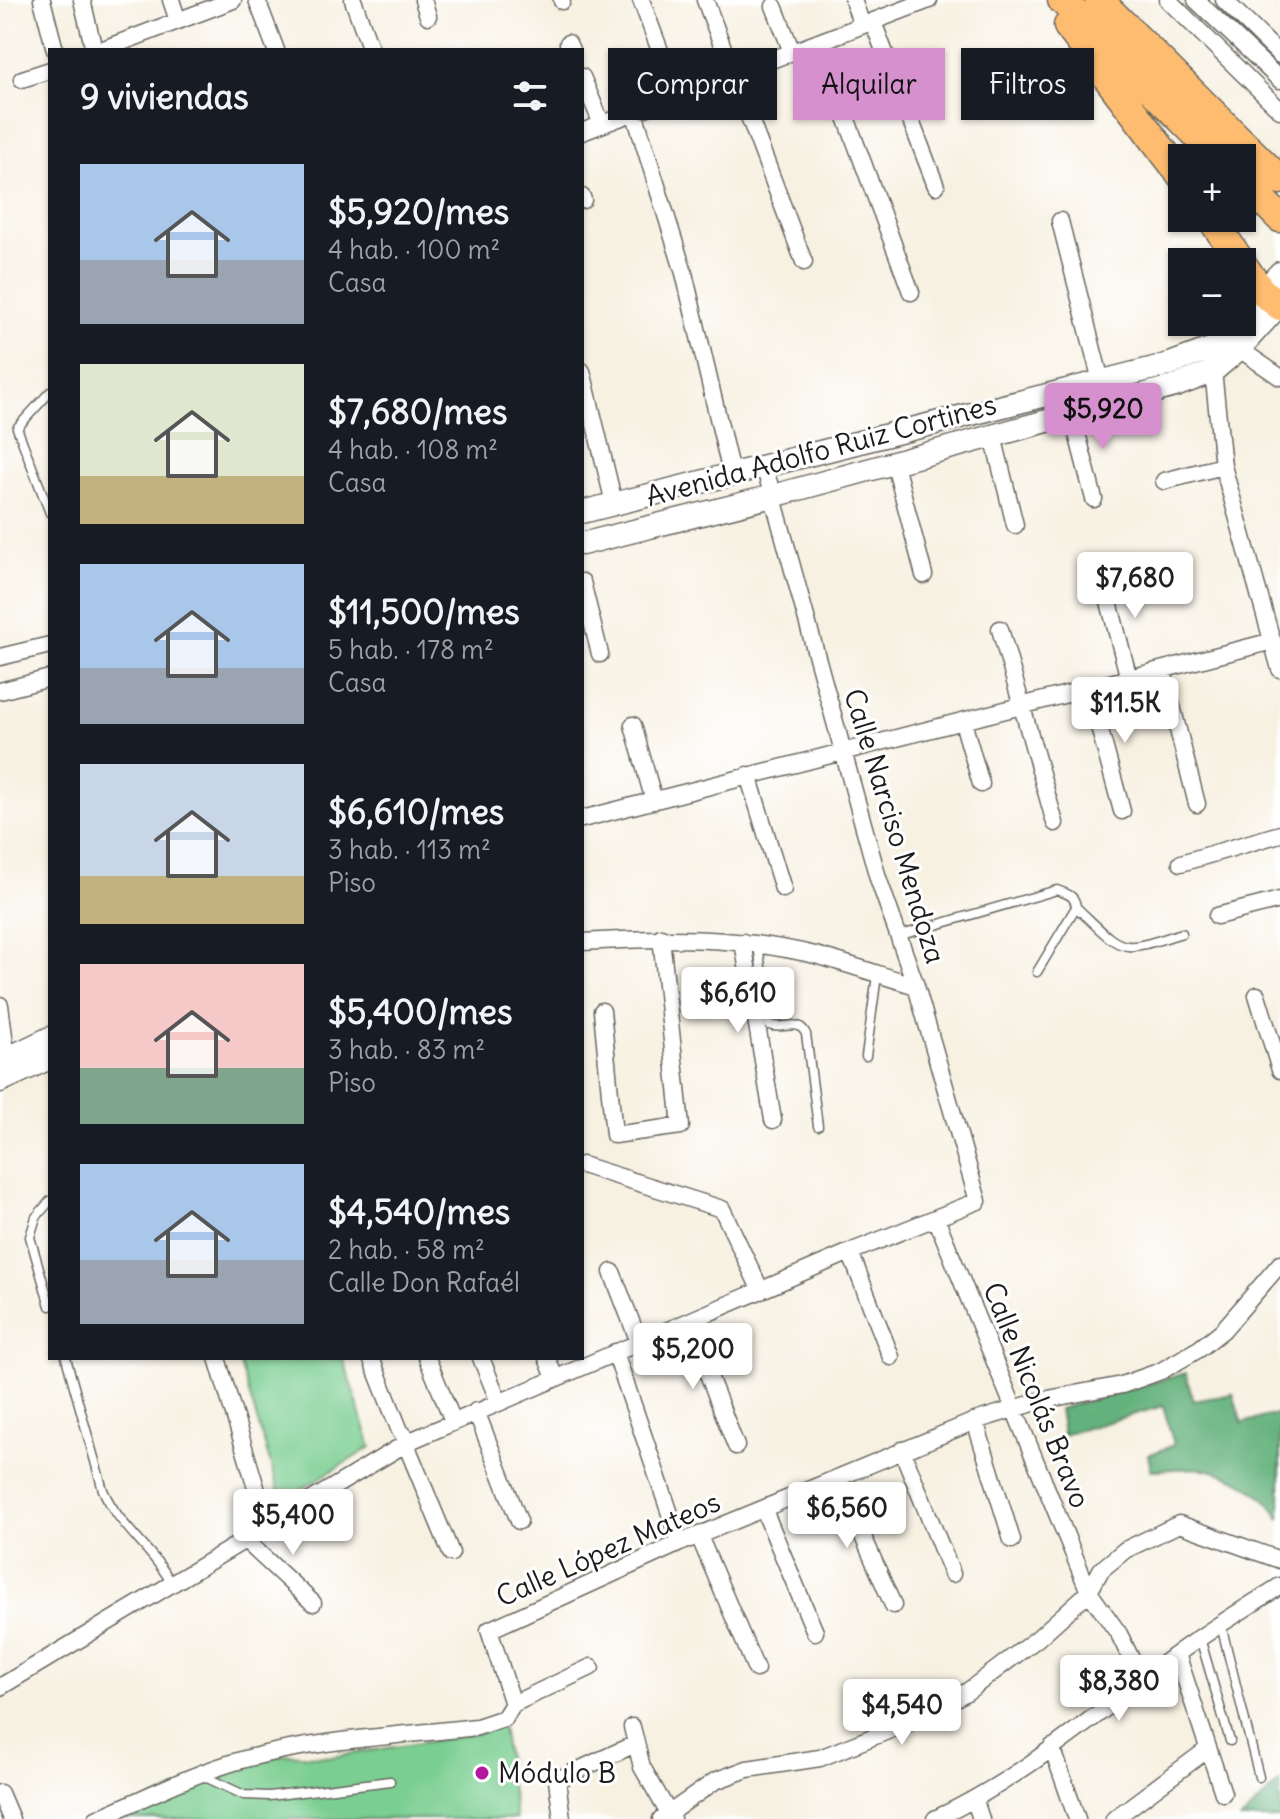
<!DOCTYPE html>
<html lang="es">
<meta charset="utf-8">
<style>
body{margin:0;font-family:Delius,sans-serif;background:#20242c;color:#f1f3f6;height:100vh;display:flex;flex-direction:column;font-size:30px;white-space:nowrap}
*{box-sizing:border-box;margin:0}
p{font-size:26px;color:#9ea1a6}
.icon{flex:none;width:44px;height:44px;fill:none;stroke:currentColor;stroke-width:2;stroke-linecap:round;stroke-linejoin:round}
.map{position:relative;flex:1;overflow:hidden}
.side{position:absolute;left:48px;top:48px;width:536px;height:1312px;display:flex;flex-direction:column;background:#171b24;border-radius:0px;box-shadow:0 2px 6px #0004}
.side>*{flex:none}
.banner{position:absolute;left:608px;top:48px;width:552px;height:72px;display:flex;gap:16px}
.buttons{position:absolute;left:1168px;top:144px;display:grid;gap:16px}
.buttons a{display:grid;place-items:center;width:88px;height:88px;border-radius:0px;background:#171b24;box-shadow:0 2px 6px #0004;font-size:40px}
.price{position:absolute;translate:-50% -68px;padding:0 18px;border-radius:8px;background:#fff;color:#222;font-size:26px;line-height:52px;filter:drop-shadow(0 2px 4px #0008)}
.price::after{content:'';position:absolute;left:50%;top:48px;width:24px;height:18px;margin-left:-12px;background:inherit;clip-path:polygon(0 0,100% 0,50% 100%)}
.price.on{background:#d690ce;color:#111}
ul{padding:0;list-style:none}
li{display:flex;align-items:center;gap:24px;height:200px;padding:0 32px}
li span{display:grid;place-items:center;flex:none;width:224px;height:160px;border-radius:0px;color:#555}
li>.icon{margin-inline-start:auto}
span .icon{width:96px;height:96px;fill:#fffc;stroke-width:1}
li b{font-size:34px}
h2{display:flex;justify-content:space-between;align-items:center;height:96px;padding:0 32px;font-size:34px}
.pill{padding:0 28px;border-radius:0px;background:#171b24;box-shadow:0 2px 6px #0004;font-size:28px;line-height:72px}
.pill.on{background:#d690ce;color:#111}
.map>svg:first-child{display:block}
.green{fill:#7ace91;stroke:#4b7556;stroke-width:2}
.forest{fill:#63b17b;stroke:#40664c;stroke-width:2}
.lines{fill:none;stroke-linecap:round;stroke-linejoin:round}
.service-casing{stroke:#696761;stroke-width:11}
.minor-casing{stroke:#696761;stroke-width:19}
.tertiary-casing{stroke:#696761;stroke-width:25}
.trunk-casing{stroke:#696761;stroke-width:31}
.service{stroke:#fff;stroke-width:8}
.minor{stroke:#fff;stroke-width:16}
.tertiary{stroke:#fff;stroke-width:22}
.trunk{stroke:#fdbc70;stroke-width:28}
.poi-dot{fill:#b5179e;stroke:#fff;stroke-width:3}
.labels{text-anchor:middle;stroke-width:6;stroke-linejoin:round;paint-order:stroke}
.street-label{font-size:28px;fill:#1c1c1c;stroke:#fff}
.poi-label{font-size:28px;fill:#1c1c1c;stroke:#fff;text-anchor:start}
</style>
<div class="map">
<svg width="1280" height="1819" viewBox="0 0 1280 1819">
<rect width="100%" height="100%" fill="#fff"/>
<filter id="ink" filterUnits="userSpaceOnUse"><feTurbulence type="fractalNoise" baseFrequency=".0125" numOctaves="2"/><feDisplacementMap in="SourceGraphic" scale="16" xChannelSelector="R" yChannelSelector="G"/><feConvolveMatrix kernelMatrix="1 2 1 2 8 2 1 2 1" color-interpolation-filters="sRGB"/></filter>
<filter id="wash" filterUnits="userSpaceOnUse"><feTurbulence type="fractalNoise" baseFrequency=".006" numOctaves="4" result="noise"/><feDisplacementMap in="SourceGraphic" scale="32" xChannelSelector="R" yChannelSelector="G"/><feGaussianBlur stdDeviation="1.8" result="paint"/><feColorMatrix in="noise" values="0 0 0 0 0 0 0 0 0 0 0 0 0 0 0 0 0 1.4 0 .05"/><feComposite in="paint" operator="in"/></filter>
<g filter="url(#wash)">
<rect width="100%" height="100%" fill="#f7f1e2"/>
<path class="green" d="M238 1358H343L371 1447 282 1501Z
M502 1726 516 1819H104L220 1772 285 1754 331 1757 481 1733Z"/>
<path class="forest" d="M1186 1373 1193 1401 1233 1394 1242 1423 1280 1413V1520C1270 1495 1229 1472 1203 1469 1186 1467 1168 1470 1151 1470L1148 1455 1174 1445 1163 1406 1063 1435 1059 1409Z
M1280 1782V1819H1241Z"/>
</g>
<g filter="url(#ink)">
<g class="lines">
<g class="service-casing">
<path id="service" d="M50 392 17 428 50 513
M1076 907C1125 953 1117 954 1182 933
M898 936 1057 890C1067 894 1075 895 1076 907L1037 972
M758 945 769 1025C783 1031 798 1017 806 1034L818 1126
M866 1056 877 975
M50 1201 36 1217 30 1237 50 1306
M66 1358 103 1490C119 1527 153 1549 172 1584
M1221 1625 1259 1777
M1200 1638 1230 1741
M203 1776 244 1795 269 1796 390 1781"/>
</g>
<g class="minor-casing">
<path id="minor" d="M42 0 55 50
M82 0 94 50
M171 0 178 21
M257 0 276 50
M353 0 371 50
M423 0 428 16
M562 0V1
M641 0 677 96
M705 0 804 262
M853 0 862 25
M1168 0 1280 110
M1196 0 1280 80
M1224 0 1280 55
M774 6 792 52
M873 22 936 186
M818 42 911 292
M568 43 571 50
M101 50 233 0
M582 77 602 124
M22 79 50 70
M634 112 684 273 731 473
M582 132 929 0
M582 197 583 200
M1060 221 1101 381
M1232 344 1280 377
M1212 361 1223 466 1280 669
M582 371 614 503
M1072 414 1094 499
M993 436 1015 525
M894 461 924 575
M1164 481 1223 466
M1101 571 1129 679
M582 582 600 654
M1000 629 1055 823
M0 657 50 645
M1163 671 1197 804
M1089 690 1122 811
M0 691 50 678
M963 722 981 784
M633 725 654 801
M748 775 783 889
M582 819 1273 641
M1181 863 1280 834
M1217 916 1280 900
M582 942C662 937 736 936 815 955 849 964 883 976 916 986
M743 942 773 1120
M1257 995 1280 1070
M0 1005 8 1067
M602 1011 614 1135 681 1126 661 937
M582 1165 722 1209 761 1291
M936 1218 1089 1592 1119 1634 1142 1681
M850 1252 891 1357
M612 1272 639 1342
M688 1322 736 1446
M615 1352 680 1543
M217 1358 268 1527
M371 1358 400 1431 410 1441
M427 1358 453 1421
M481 1358 499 1402
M547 1358 555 1378
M476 1411 519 1521
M975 1421 1012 1540
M410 1441 408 1449 451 1553
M902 1450 952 1574
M838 1479 893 1605
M764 1510 815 1632
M699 1536 756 1669
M246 1541 313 1603
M1177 1654 1223 1793
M0 1687 410 1441 850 1252 978 1201 916 986 878 878 764 465
M513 1704 591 1667
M632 1727 642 1767 672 1819
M1052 1747 1077 1819
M0 1793 11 1819
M975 1801 981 1819
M96 1819C145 1798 193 1773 245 1759 320 1739 400 1736 477 1727L504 1718 513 1704 489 1630 680 1543 975 1421 1043 1400 1122 1385 1161 1371 1199 1349 1223 1330 1280 1264
M562 1819 557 1780 635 1744
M661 1819 715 1781 747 1769 820 1758 925 1716 968 1691 1038 1638 1089 1592 1101 1570 1125 1550 1179 1524 1280 1560
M935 1819C1024 1778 1099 1711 1178 1653 1211 1629 1246 1608 1280 1586
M1114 1819 1208 1749"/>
</g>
<g class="tertiary-casing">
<path id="tertiary" d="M1242 314 1280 273
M582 512 1170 364 1213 348 1235 322
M582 544 773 496 1175 386 1212 372 1239 349 1280 304
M0 1062 50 1038
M0 1081 50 1058"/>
</g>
<g class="trunk-casing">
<path id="trunk" d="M1062 0 1220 158
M1099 0 1280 180
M1068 26 1182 176
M1242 180 1280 218
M1211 218 1241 262
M1242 264 1262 292 1280 306"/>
</g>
<use href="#service" class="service"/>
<use href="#minor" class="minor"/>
<use href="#tertiary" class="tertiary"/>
<use href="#trunk" class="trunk"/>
</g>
</g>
<circle class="poi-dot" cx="482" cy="1773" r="8"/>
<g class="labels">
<g class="street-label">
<text transform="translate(821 450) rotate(-15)" y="10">Avenida Adolfo Ruiz Cortines</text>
<text transform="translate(895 826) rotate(73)" y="10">Calle Narciso Mendoza</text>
<text transform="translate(1037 1395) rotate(68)" y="10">Calle Nicolás Bravo</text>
<text transform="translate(608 1549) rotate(-24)" y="10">Calle López Mateos</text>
</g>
<g class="poi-label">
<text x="498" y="1783">Módulo B</text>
</g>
</g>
</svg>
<div class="buttons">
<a>+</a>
<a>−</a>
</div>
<b class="price on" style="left:1103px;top:451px">$5,920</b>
<b class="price" style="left:1135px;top:620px">$7,680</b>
<b class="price" style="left:1125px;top:745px">$11.5K</b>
<b class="price" style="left:738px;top:1035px">$6,610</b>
<b class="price" style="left:693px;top:1391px">$5,200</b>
<b class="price" style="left:847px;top:1550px">$6,560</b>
<b class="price" style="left:293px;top:1557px">$5,400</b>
<b class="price" style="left:1119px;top:1723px">$8,380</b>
<b class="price" style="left:902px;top:1747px">$4,540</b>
<div class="banner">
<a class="pill">Comprar</a>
<a class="pill on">Alquilar</a>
<a class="pill">Filtros</a>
</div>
<section class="side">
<h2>9 viviendas<svg class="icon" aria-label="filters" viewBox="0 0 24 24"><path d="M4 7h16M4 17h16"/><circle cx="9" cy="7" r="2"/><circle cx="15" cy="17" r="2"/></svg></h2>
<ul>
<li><span style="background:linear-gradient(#a9c7e8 60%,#9aa5b1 0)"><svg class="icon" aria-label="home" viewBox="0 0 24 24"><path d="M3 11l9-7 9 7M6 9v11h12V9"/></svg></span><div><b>$5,920/mes</b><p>4 hab. · 100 m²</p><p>Casa</p></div></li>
<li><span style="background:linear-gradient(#dfe7d0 70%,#c2b280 0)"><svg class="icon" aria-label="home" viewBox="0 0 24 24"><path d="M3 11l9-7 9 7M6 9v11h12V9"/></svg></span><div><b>$7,680/mes</b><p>4 hab. · 108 m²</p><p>Casa</p></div></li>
<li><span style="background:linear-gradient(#a9c7e8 65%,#9aa5b1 0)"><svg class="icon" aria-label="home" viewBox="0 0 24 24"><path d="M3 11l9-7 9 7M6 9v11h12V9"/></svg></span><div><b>$11,500/mes</b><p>5 hab. · 178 m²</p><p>Casa</p></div></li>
<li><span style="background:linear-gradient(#c9d6e8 70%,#c2b280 0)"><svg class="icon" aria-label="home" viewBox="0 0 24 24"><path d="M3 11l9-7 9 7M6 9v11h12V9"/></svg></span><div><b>$6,610/mes</b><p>3 hab. · 113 m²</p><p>Piso</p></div></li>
<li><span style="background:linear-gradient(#f6c9c9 65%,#7fa58c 0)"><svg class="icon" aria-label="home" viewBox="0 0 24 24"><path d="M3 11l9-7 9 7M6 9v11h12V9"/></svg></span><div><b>$5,400/mes</b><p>3 hab. · 83 m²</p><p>Piso</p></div></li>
<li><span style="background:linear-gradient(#a9c7e8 60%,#9aa5b1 0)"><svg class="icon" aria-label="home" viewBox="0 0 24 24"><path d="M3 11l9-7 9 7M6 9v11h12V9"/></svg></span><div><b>$4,540/mes</b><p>2 hab. · 58 m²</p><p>Calle Don Rafaél</p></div></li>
</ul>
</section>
</div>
